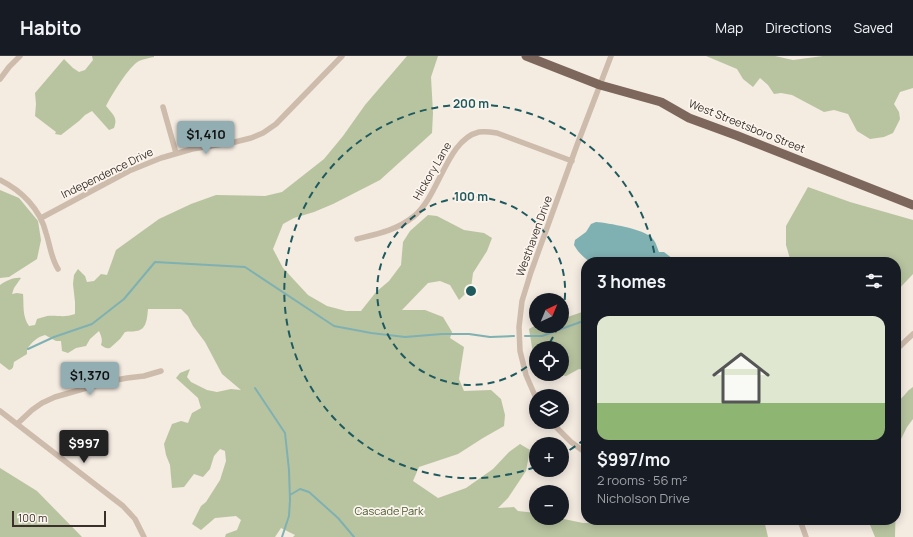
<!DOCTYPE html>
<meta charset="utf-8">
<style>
body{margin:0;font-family:Manrope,sans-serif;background:#242831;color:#f1f3f6;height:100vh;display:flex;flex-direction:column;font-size:15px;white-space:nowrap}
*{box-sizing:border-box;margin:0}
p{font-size:13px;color:#9ea1a6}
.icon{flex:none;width:22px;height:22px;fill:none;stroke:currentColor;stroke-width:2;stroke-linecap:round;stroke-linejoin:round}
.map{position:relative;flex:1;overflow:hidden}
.sheet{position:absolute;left:581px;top:201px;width:320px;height:268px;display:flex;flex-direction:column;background:#171b24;border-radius:16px;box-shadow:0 2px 10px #0003}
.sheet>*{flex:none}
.needle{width:26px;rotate:44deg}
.controls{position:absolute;left:529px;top:237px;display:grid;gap:8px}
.controls a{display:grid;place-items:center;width:40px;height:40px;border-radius:50%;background:#171b24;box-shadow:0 2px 10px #0003;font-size:20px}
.scale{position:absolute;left:12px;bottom:10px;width:94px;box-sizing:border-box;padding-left:4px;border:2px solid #3b302b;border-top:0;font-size:11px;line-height:14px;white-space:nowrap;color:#3b302b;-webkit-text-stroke:3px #fbf5ee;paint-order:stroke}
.price{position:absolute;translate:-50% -34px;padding:0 9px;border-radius:4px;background:#92aeb2;color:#111;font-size:13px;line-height:26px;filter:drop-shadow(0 1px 2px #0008)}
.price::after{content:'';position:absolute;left:50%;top:24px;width:12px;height:9px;margin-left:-6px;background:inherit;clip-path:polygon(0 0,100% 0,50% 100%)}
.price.active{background:#222;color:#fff}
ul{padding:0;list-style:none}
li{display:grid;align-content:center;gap:8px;height:212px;padding:0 16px}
li span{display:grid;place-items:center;height:124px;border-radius:12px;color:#555}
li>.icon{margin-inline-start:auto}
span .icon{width:72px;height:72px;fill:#fffc;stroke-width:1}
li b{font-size:17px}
h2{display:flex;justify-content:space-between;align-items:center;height:48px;padding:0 16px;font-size:17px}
header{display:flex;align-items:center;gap:24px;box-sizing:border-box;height:56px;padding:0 20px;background:#171b24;border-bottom:1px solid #363941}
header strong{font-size:19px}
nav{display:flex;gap:22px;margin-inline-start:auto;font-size:14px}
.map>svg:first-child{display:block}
.green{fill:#b8c4a0}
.water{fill:#7fb0b2}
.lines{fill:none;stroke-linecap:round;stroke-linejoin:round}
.stream{stroke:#7fb0b2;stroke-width:2}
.street{stroke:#cdbbac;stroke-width:5.5}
.primary{stroke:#7d675c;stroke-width:9}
.ring{fill:none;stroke:#1f5a5e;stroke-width:2;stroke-dasharray:7 5}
.labels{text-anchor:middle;stroke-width:3.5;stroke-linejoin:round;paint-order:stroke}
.street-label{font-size:11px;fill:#3b302b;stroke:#fbf5ee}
.park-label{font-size:11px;fill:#4a5a2e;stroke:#fbf5ee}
.centre{fill:#1f5a5e;stroke:#fbf5ee;stroke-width:2}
.ring-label{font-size:12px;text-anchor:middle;font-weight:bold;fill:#1f5a5e;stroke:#fbf5ee;stroke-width:3.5;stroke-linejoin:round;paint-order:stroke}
</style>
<header>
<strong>Habito</strong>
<nav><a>Map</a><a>Directions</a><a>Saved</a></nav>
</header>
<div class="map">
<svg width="913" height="481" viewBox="0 0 913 481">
<rect width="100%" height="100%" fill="#f4ebe1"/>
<path class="green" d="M92 0H154V1C149 2 143 3 139 5 129 10 111 40 106 50 113 59 118 61 114 72L109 74 92 55 85 59 79 65 61 79 55 78 56 76 35 60 36 48 35 37 64 3 73 12 79 16 85 14 93 4Z
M407 0H438L431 21 433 57 432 77 380 124 333 148 314 156 294 162 283 168 273 193 283 212 308 239 327 250 346 255H361L376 236 389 225 401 209 403 186 410 175 428 159 437 160 464 174 484 177 492 182 487 195 473 217 471 232 459 244 450 229 440 225 428 227 402 254H425L443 261 452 276 450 282 464 291 459 323 464 335 491 334 501 343 505 359 504 370 483 382 458 398 419 411 413 425 438 442 466 432 493 413 509 396 520 388 530 394 526 415 508 442 498 452 514 451 518 455 536 457V462H559L583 467 638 466 640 464H764L768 481H293L295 479 281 472 275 481H225L226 478 237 474 241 464 236 460 215 462 201 474 192 468 201 450 206 446 220 424 226 405 225 395 220 393 214 400 210 413 203 421 194 418 184 431 172 432 170 409 166 399 164 388 172 368 181 365 188 367 192 357 201 352 198 342 176 322 180 317 190 313 187 321 191 326 207 334 217 336 231 333 241 334 222 318 205 286 193 270 188 260 181 253H148C147 262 147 274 136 275 132 276 129 275 125 276L120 283 110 292C106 293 104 291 101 289 103 283 101 280 99 275L90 283 86 290 76 292 68 297 62 295 61 285H56L45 279C37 281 32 286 27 293V298L14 306C13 310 14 313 9 314L0 307V229C6 225 14 221 21 222L14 232 12 238 17 237 23 238C24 249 22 260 29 270L35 269 37 263C40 262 44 261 47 260 58 259 64 262 75 258V246L73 228 74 219 78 213 85 220 87 226 94 225 101 218 107 219 116 194 159 163 191 148 216 139 265 140 282 136 324 103 343 80 365 49Z
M706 0H775L793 4 823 0H913V32L900 36 894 48 899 56 900 63 893 77 884 81 870 83 857 75 848 58 834 54 824 56 792 39 781 37 774 38 768 29 760 22 753 31 743 23 737 13Z
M808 131 850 146 913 164V218L896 236V206H791L786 189V170Z
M0 134 19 142 38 165 41 184 37 203 9 221 0 222Z
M586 254V314L579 313 566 320 557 318H562V292H536V308L532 291 529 273 536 269V270H562V263L582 256Z
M913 331V363L907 371 897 391 896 396V346C903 343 906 335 913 331Z
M0 412 37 435 82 481H0Z
M896 440 895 481H875L868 464H896Z"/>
<path class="water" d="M596 166C608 167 644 173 652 182 656 186 657 191 659 196H664L677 206H590C583 201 578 196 574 189L575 184 586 176 591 168Z"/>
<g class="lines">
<path class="stream" d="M525 280H542L586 264
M28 293 54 281 92 268 124 243 155 206 245 211 334 270 371 277 405 281 442 278H469L490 281 514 280
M255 332 285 377 289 414 290 444 289 460 282 481
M290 439 300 433 309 436 338 462 354 481"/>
<path class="street" d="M0 23 9 11 20 0
M163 51 176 97
M0 124C22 135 40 153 46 177 50 189 51 202 58 213
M41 162 129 115 161 102 192 93 235 86 251 82 263 77 276 68 342 0
M357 183C377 178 397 174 413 161 440 140 446 84 479 76 485 75 491 76 497 77L572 105
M896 294 913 278
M536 342 526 319 520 295 519 271 522 245 531 216 577 89 611 0
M0 355 123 450 135 463 144 481
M551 366 571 386 586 397
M17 368 32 354 42 347 55 341 111 325 127 322 144 320 161 315
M800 464 806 481"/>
<path class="primary" d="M526 0 600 29 661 46 689 62 738 80 913 149"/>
</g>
<g class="ring">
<path d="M558 270A94 94 0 0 1 546 292M536 303A94 94 0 1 1 562 259"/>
<path d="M585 383A187 187 0 0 1 563 398M535 411A187 187 0 1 1 656 206"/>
</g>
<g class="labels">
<g class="street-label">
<text transform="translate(747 70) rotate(22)" y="4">West Streetsboro Street</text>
<text transform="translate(432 115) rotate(-60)" y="4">Hickory Lane</text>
<text transform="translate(107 117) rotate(-26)" y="4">Independence Drive</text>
<text transform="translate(534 180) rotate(-70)" y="4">Westhaven Drive</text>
</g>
<g class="park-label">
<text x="389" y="459">Cascade Park</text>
</g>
</g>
<circle cx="471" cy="235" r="6" class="centre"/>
<g class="ring-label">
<text x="471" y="52">200 m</text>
<text x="471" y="145">100 m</text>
</g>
</svg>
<div class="controls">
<a><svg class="needle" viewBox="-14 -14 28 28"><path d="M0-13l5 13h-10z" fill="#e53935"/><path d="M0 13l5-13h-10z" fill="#9ea1a6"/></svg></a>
<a><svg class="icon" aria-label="locate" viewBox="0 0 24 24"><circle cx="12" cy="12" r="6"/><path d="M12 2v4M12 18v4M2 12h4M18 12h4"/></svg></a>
<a><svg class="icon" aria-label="layers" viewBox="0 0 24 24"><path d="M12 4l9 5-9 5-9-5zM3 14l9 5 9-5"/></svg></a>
<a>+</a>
<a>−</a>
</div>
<div class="scale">100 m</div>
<b class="price" style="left:206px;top:99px">$1,410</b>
<b class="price" style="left:90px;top:340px">$1,370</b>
<b class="price active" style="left:84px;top:408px">$997</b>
<section class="sheet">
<h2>3 homes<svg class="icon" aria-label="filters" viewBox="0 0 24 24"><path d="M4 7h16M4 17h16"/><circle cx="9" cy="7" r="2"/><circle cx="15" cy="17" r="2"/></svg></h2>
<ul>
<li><span style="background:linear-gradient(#dfe7d0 70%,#8fb573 0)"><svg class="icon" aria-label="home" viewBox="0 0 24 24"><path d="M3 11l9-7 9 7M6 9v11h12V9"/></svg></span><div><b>$997/mo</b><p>2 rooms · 56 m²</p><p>Nicholson Drive</p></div></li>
</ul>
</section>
</div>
